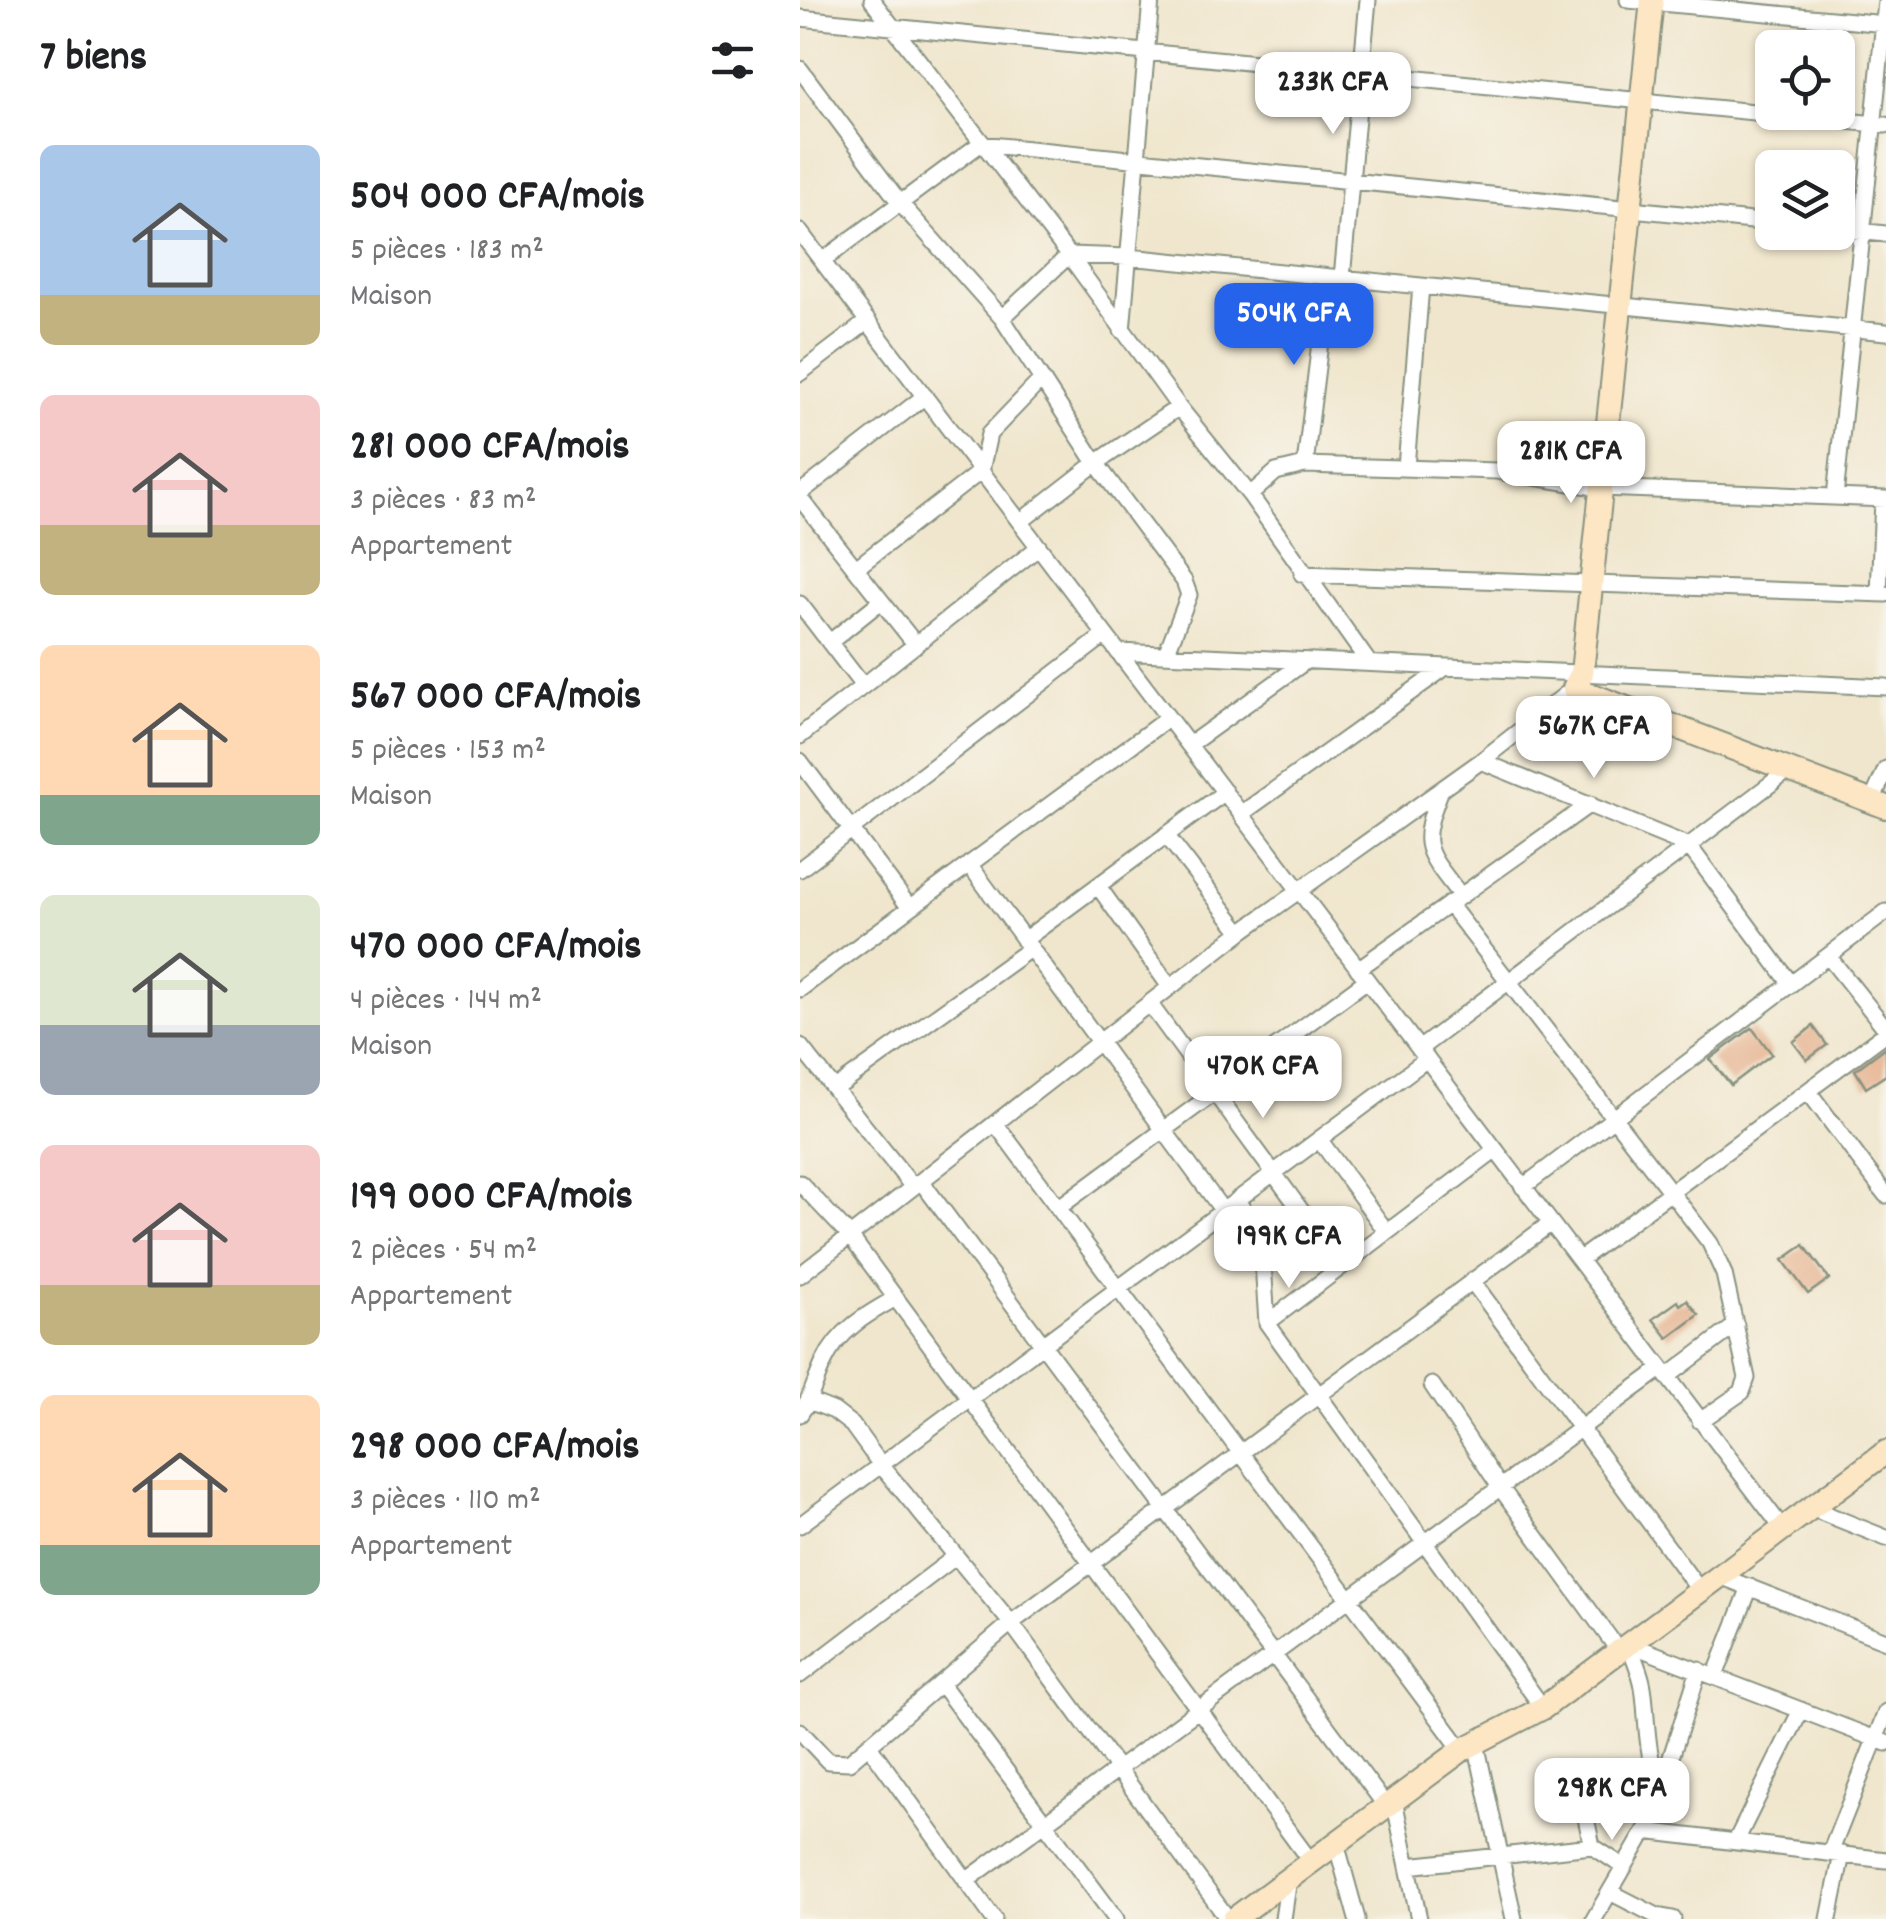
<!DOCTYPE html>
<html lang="fr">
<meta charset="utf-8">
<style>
body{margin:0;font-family:Dekko,sans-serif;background:#f2f2f2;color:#202124;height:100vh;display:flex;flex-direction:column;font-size:38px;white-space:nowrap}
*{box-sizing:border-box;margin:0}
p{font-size:32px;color:#757577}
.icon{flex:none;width:55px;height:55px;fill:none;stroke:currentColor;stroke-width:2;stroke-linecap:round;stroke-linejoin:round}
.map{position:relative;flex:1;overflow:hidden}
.sheet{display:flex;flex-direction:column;background:#fff;width:800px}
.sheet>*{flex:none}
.controls{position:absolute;left:955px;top:30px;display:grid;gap:20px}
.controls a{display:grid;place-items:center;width:100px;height:100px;border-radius:15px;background:#fff;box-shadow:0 2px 8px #0004;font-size:50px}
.price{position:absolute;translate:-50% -85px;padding:0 22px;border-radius:20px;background:#fff;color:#222;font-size:32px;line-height:65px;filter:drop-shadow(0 2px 5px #0008)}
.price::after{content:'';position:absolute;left:50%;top:60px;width:30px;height:22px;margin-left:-15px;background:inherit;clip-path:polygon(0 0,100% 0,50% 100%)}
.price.selected{background:#2563eb;color:#fff}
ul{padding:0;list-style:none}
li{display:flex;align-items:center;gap:30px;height:250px;padding:0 40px}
li span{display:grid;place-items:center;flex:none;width:280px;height:200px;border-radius:15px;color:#555}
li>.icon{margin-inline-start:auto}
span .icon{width:120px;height:120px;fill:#fffc;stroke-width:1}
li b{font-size:42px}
h2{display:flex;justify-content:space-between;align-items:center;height:120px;padding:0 40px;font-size:42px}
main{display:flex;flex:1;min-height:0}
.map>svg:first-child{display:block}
.building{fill:#e5b08c}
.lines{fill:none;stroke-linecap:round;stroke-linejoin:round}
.street-casing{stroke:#889280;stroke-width:19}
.secondary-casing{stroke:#889280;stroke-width:26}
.street{stroke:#fff;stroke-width:15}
.secondary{stroke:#fce6c4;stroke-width:22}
</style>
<main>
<section class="sheet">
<h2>7 biens<svg class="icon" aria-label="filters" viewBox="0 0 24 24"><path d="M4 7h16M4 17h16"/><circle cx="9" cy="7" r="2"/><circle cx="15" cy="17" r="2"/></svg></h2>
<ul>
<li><span style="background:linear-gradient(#a9c7e8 75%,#c2b280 0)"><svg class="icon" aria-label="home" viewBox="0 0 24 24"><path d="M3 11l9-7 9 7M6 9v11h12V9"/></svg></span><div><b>504 000 CFA/mois</b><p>5 pièces · 183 m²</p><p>Maison</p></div></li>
<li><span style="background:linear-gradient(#f6c9c9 65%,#c2b280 0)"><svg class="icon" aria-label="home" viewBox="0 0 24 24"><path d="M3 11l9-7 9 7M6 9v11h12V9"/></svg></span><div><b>281 000 CFA/mois</b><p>3 pièces · 83 m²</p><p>Appartement</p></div></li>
<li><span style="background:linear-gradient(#ffd9b3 75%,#7fa58c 0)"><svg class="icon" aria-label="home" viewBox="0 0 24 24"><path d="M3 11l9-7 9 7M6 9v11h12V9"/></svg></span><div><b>567 000 CFA/mois</b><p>5 pièces · 153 m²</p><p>Maison</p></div></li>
<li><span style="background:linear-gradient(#dfe7d0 65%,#9aa5b1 0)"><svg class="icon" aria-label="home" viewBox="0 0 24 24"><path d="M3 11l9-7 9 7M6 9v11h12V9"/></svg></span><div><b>470 000 CFA/mois</b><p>4 pièces · 144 m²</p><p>Maison</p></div></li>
<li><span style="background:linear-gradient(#f6c9c9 70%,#c2b280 0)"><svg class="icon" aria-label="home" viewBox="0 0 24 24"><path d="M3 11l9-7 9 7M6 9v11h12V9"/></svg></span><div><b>199 000 CFA/mois</b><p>2 pièces · 54 m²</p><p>Appartement</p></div></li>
<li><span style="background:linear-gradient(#ffd9b3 75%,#7fa58c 0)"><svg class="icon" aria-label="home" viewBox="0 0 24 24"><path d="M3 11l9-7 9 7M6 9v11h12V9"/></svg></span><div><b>298 000 CFA/mois</b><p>3 pièces · 110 m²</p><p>Appartement</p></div></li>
</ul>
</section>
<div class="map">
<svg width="1086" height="1919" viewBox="0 0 1086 1919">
<rect width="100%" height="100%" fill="#f7f3e8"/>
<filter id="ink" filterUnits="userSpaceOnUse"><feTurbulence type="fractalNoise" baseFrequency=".01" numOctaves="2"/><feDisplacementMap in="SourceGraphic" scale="20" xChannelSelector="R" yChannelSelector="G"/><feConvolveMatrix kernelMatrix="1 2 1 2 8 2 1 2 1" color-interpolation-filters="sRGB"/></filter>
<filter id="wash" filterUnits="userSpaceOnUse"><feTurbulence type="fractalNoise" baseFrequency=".0048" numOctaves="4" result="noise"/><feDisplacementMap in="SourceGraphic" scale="40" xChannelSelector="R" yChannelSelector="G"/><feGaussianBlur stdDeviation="2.25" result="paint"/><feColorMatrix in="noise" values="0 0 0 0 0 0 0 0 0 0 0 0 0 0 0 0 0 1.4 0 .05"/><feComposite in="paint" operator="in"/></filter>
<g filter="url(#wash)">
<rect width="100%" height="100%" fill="#f0e6cd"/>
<g id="blocks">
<path class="building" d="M1013 1026 1027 1045 1007 1060 993 1042Z
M952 1028 972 1054 931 1085 910 1059Z
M1086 1047V1075L1066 1088 1055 1070Z
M1004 1245 1029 1279 1008 1294 983 1260Z
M887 1300 899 1315 868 1338 853 1319 878 1301 880 1305Z"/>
</g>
</g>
<g filter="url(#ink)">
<use href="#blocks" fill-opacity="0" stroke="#889280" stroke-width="2.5"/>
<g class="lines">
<g class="street-casing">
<path id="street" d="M72 0 269 255 379 407 450 495 569 663
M828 0 1086 24
M0 18 1086 125
M0 69 100 203 202 318 296 463 384 581 389 595 366 654
M1038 229 1086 234
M0 232 983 1529
M22 261 180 144 972 223
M542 278 568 0
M202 318 269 255 329 257 1086 332
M322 331 351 0
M0 373 68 321
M505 465 528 277
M606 467 621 286
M0 493 125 396
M450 495 476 472 505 465 697 471 801 488 1086 499
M1035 497 1086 2
M0 498 116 645
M220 522 296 463 379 407
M56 568 181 471 189 434 240 381
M502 574 1086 594
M1079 594 1083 499
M0 604 63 686
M30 642 81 601
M318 652 1086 687
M0 736 239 547
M389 745 506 661
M0 761 110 908
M681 761 889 846 991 984
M640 792C618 848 626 850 660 895
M1072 801 1086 769
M441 814 646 667
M366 835 441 932
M169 864 423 1211
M0 869 305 635
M298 886 370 987
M649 904 910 1243 924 1274 947 1378 942 1392 900 1421
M224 940 425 792
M1028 956 1086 1029
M558 969 790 804
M0 989 368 718
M349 1003 541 1265
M0 1046 113 1187
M619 1049 989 770
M35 1089 231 948
M1008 1091 1086 1195
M195 1123 662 1750
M519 1139 586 1231
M121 1181 586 1806
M0 1183 50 1236 511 1862
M723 1187 1086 912
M439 1198 463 1263 467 1323 743 1708
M258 1208 567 980
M779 1260 1086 1033
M0 1275 441 932 681 761 774 688
M672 1281 900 1591
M467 1323 696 1150
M867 1377 936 1325
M632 1385 700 1487 819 1651
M9 1401 34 1411 52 1425 81 1465 211 1623 428 1919
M0 1414C12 1398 15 1380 24 1362 38 1331 67 1314 96 1298
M1011 1508 1086 1538
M0 1525 627 1059
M920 1576 1086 1641
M829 1644 1086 1743
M0 1675 155 1557
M915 1676 950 1587
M142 1685 316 1919
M0 1731 28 1761 49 1762 211 1623 751 1223
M676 1743 714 1919
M70 1747 194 1919
M862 1785 899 1670
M594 1800 619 1919
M783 1804 792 1846
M845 1831 1086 1860
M936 1841 1001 1710
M536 1843 557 1919
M1030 1853 1086 1712
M608 1866 792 1846 824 1867
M166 1881 861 1369
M810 1892 857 1916 873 1919
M483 1919 489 1878
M794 1919 869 1790C842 1772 849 1711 842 1682 839 1669 833 1656 829 1644
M1029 1919 1042 1854"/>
</g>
<g class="secondary-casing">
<path id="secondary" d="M852 0 782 673 774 688 1086 807
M434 1919 662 1750 743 1708 1086 1452"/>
</g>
<use href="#street" class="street"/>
<use href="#secondary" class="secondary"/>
</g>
</g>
</svg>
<div class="controls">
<a><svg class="icon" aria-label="locate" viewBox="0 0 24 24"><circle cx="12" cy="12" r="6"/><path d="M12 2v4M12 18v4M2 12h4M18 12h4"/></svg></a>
<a><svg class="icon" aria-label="layers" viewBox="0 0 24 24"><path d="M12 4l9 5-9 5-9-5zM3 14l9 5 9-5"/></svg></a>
</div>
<b class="price" style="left:533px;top:137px">233K CFA</b>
<b class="price selected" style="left:494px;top:368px">504K CFA</b>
<b class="price" style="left:771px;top:506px">281K CFA</b>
<b class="price" style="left:794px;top:781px">567K CFA</b>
<b class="price" style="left:463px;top:1121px">470K CFA</b>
<b class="price" style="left:489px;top:1291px">199K CFA</b>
<b class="price" style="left:812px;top:1843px">298K CFA</b>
</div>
</main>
